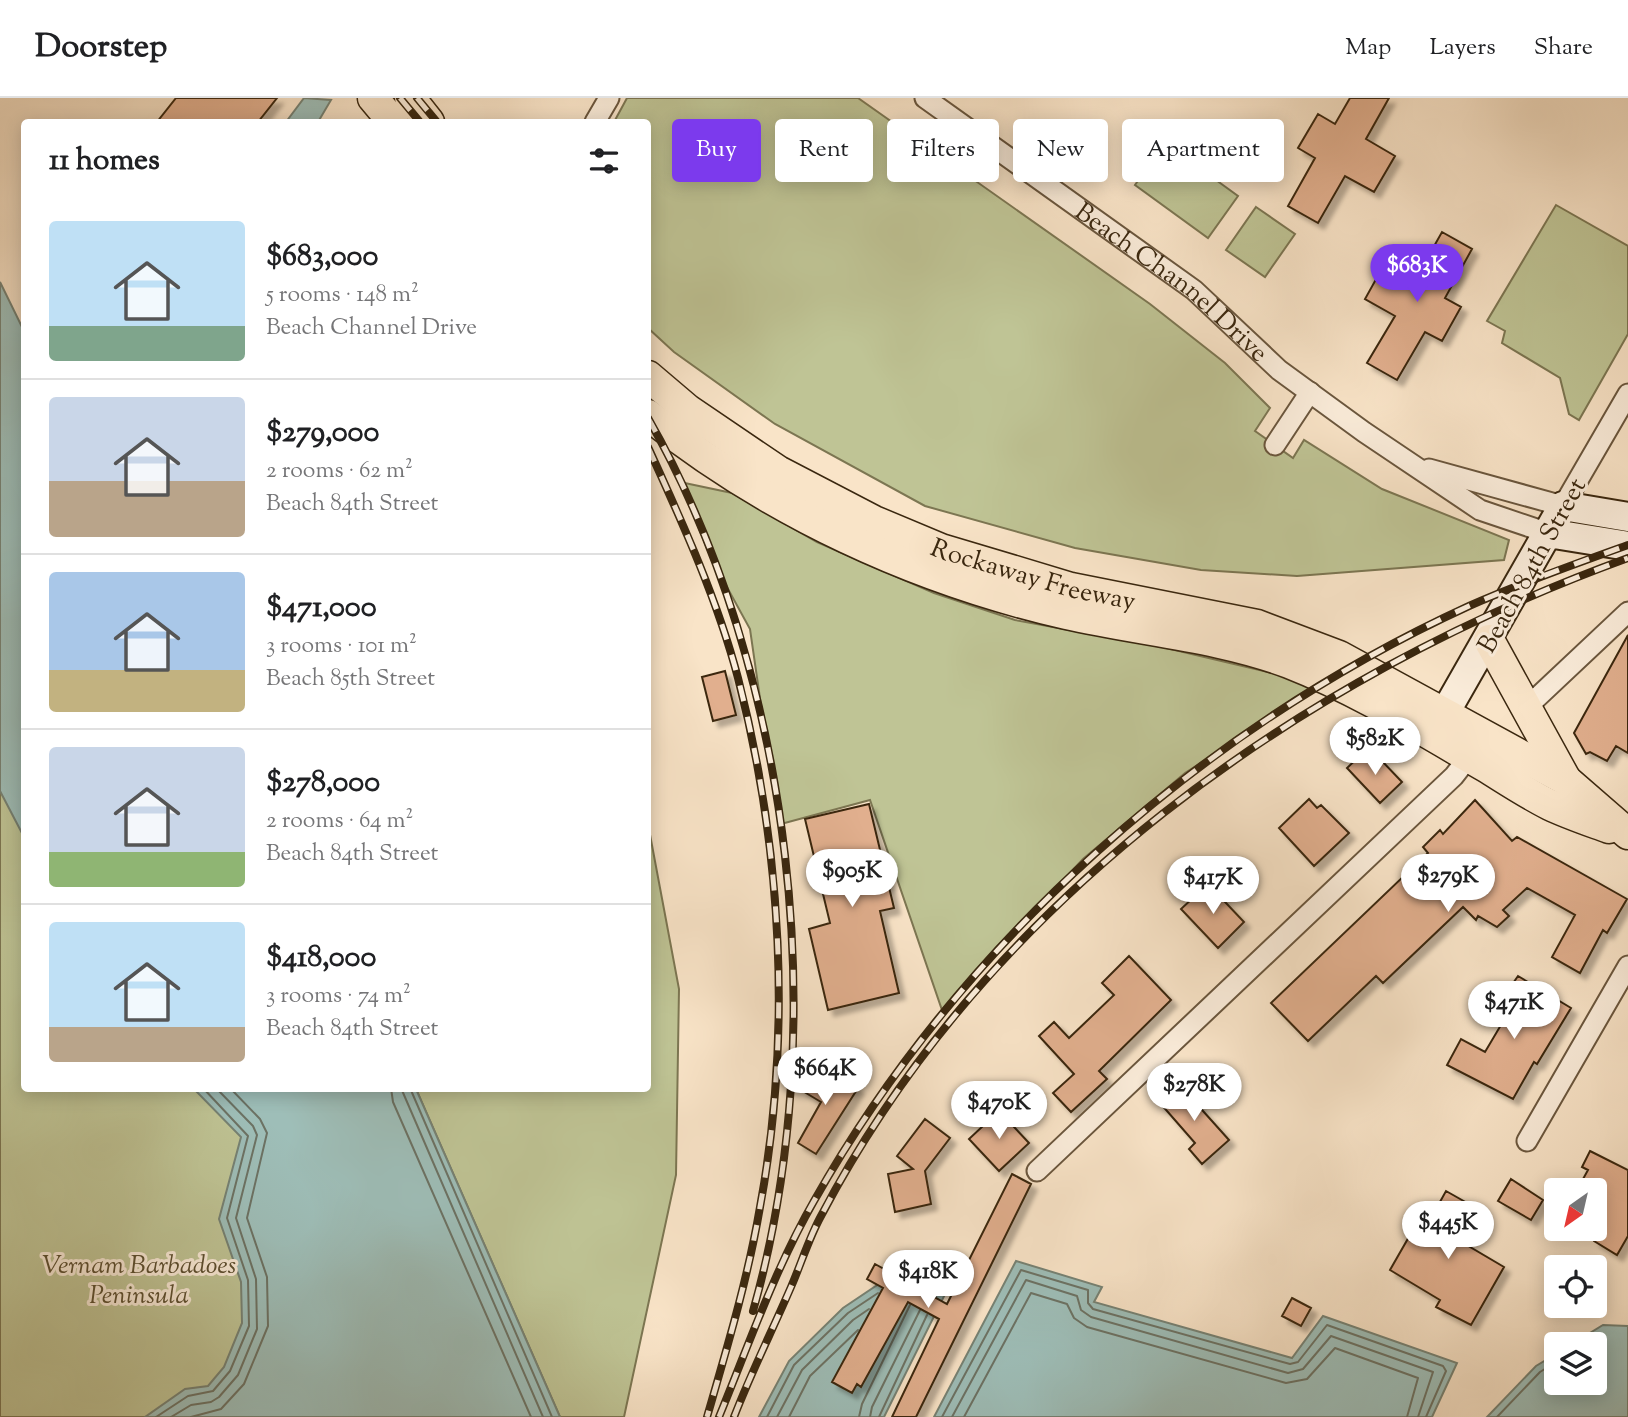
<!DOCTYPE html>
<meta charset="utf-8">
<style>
body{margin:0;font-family:"Sorts Mill Goudy",serif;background:#f6f6f6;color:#202124;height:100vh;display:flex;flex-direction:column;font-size:26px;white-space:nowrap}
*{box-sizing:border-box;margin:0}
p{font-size:23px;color:#757577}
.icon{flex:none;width:38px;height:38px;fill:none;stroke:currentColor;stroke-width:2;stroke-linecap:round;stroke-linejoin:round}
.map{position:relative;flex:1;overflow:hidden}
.details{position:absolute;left:21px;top:21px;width:630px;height:973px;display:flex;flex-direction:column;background:#fff;border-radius:7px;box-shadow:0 4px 18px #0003}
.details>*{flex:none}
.hud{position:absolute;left:672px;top:21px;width:665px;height:63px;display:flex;gap:14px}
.needle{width:46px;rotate:214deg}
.controls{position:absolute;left:1544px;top:1080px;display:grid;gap:14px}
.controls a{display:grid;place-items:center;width:63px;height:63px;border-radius:7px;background:#fff;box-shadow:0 4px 18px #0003;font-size:35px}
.price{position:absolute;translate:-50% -60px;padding:0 16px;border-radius:24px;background:#fff;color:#222;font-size:23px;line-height:46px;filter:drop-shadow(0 2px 4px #0008)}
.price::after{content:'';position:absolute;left:50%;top:42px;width:21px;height:16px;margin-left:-10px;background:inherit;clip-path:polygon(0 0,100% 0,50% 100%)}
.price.current{background:#7c3aed;color:#fff}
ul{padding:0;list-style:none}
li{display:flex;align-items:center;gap:21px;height:175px;padding:0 28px}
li+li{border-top:2px solid #e0e0e0}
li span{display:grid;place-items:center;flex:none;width:196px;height:140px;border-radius:7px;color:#555}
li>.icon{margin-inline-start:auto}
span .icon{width:84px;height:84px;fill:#fffc;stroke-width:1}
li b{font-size:30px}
h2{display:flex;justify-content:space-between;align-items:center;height:84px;padding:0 28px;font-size:30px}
.tag{padding:0 24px;border-radius:7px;background:#fff;box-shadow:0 4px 18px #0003;font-size:24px;line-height:63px}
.tag.current{background:#7c3aed;color:#fff}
header{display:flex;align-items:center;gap:42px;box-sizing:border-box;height:98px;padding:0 35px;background:#fff;border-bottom:2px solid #e0e0e0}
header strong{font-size:33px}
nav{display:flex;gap:38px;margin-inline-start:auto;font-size:24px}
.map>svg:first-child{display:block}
.green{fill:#bfc495;stroke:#7c7652;stroke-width:2}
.water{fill:#9ebeb8;stroke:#768274;stroke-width:2}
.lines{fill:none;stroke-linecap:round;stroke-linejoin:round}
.shore{stroke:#6c7264;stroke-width:2}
.building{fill:#e1af8e;stroke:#3a270f;stroke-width:2;filter:url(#shadow)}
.street-casing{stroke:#6a563d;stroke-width:23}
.secondary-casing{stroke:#3a270f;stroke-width:32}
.primary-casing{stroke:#3a270f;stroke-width:33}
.street{stroke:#fbeddb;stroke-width:19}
.secondary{stroke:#fbeddb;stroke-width:28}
.primary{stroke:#f9e4c8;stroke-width:30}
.rail-casing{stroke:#3a270f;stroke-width:8}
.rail{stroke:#fbeddb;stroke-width:5;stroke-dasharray:16;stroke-linecap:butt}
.labels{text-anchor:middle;stroke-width:6;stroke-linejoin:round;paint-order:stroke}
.street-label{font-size:26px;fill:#3a270f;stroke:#fbeddb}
.park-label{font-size:26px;font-style:italic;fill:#5b4e30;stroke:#fbeddb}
</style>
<header>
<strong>Doorstep</strong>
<nav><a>Map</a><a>Layers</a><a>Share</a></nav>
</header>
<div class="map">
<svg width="1628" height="1319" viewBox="0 0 1628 1319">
<defs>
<filter id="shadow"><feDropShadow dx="6" dy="6" stdDeviation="2" flood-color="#0004"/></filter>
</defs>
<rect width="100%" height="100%" fill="#f9e4c8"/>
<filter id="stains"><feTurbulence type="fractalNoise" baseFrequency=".00286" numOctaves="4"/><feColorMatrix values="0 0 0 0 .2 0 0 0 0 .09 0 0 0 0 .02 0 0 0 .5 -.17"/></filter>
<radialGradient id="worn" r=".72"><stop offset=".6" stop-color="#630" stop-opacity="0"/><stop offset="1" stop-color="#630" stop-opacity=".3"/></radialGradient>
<path class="green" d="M627 0H858L1150 206 1225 265 1270 310 1255 333 1293 360 1304 342 1382 391 1509 442 1504 462 1297 478 1201 472 1075 450 925 408 775 326 674 254 648 230V24H614Z
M1165 45 1238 98 1208 140 1135 87Z
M1556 107 1628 148V236L1579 322 1569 316 1560 280 1502 245 1505 233 1487 223Z
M1256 109 1295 136 1265 179 1226 152Z
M680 384 732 395 817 444 934 495 1015 522 1162 549 1281 577 1316 591 1185 675 1083 761 942 912 870 702 781 726 766 642 750 531 711 460Z
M0 637 24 682V990L233 991 286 1202 199 1319H0Z
M648 726 679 891 676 1077 624 1319H560L416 991 648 990Z"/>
<path class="water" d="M304 0 331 2 318 24H286Z
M0 184 24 233V739L0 693Z
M194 991H416L560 1319H145L185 1291 208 1288 224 1269 242 1225 241 1184 219 1121 241 1039Z
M963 1160 884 1319H759L789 1263 843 1210 913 1163Z
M1016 1163 1102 1189 1094 1204 1292 1260 1323 1218 1457 1265 1432 1319H934Z
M1603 1227 1628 1228V1319H1487L1536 1268 1556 1256V1284H1594V1246H1572Z"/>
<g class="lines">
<path class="shore" d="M391 990 393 1004 531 1319
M401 990 543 1319
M410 990 552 1319
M902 1179 916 1170 947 1169 949 1173 936 1198
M156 1319 188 1298 213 1293 230 1273 249 1228 248 1182 227 1120 248 1038 203 990
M171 1319 191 1307 211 1304 219 1299 238 1277 257 1231 256 1181 236 1120 257 1037 253 1028 216 990
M191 1319 221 1311 244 1286 268 1228 267 1179 247 1120 267 1035 260 1021 230 990
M767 1319 794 1267 848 1215 878 1195
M777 1319 802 1272 853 1222 869 1211
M789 1319 810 1278 858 1232
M859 1319 862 1306 910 1207
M870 1319 872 1309 920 1212
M879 1319 927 1217
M942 1319 1021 1172 1088 1192V1205L1093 1211 1290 1266 1298 1264 1327 1227 1443 1268 1446 1273 1426 1319
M952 1319 1026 1182 1077 1198 1081 1212 1091 1219 1288 1275 1303 1271 1331 1238 1433 1274 1418 1319
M964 1319 1031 1195 1067 1206 1074 1220 1087 1229 1286 1285 1307 1281 1335 1250 1418 1280 1407 1319
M1497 1319 1540 1274 1556 1264"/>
</g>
<path class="building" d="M176 0H277L258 24H157Z
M1350 0H1389L1366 41 1395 58 1374 94 1345 78 1318 125 1288 108 1315 60 1298 50 1318 16 1335 26Z
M1442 134 1472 151 1445 200 1461 209 1442 243 1425 234 1397 282 1367 265 1395 218 1365 201 1385 165 1415 182Z
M1628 537V655L1616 648 1607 663 1590 654 1586 656 1574 635Z
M725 573 736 617 713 623 702 579Z
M1365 653 1379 667 1382 663 1402 684 1380 705 1347 670Z
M1309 701 1317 710 1321 707 1349 735 1314 768 1279 730Z
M1475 702 1512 743 1517 739 1627 801 1607 835 1603 832 1580 875 1552 859 1575 817 1527 790 1503 812 1509 818 1497 829 1478 818 1476 822 1463 809 1383 885 1376 878 1308 943 1271 905 1428 755 1423 749 1440 732 1443 736Z
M869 706 894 810 880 813 899 895 828 912 809 831 830 825 805 721Z
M1208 786 1244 824 1218 850 1181 811Z
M1129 858 1171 902 1099 973 1107 981 1071 1014 1053 995 1074 976 1039 938 1054 924 1069 940 1114 897 1102 885Z
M1518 878 1571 910 1537 966 1534 964 1513 1001 1447 967 1461 941 1485 954 1514 905 1507 901 1510 896 1507 894Z
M830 973 858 990 816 1056 798 1045 821 1004 801 992 812 974 825 982Z
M1177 984 1229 1042 1202 1066 1189 1051 1195 1045 1160 1005 1159 1001Z
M999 1013 1029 1045 999 1073 969 1041Z
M925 1021 950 1040 925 1073 931 1106 895 1114 888 1076 913 1071 897 1058Z
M1590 1053 1628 1072V1138L1617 1157 1594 1143V1092H1577L1588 1072 1582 1069Z
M1012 1076 1031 1086 916 1319H892L939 1221 908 1204 861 1289 857 1286 852 1295 832 1284 883 1190 867 1181 875 1166 947 1206Z
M1511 1081 1543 1102 1531 1122 1498 1103Z
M1446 1093 1476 1110 1458 1140 1460 1143 1504 1169 1471 1227 1436 1209 1440 1202 1390 1172 1410 1137 1407 1135 1418 1117 1421 1114 1431 1120Z
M1292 1200 1311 1210 1301 1228 1282 1218Z"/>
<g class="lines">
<g class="street-casing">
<g id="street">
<path id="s1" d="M925 0 1194 192 1279 272 1364 334 1480 412 1548 435"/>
<path d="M595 24 609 0"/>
<path d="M1275 347 1310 294"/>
<path d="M1429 371 1563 408 1628 296"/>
<path d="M1526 610 1628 514"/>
<path d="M1527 1043 1628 868"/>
<path d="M1037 1073 1454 678 1475 651"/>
</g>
</g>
<g class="secondary-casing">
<path id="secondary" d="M1548 435 1628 448
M1434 634 1563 408 1628 419"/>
</g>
<g class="primary-casing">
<g id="primary">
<path d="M373 0 393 24"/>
<path d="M410 0 429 24"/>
<path id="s2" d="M648 278 688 312 778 373 874 423 941 451 1071 490 1257 527 1339 558 1566 682 1628 736"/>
<path d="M648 317C770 414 914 481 1066 516 1140 533 1217 538 1289 565 1358 592 1422 632 1486 669 1507 682 1528 696 1550 707 1569 716 1590 723 1609 730"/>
<path d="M1489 542 1566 682"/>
</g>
</g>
<use href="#street" class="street"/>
<use href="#secondary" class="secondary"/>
<use href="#primary" class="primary"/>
<g class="rail-casing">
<path id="rail" d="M400 0 420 24
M417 0 437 24
M648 320C793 575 833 932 753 1213
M648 349C682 424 717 500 738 580 782 751 792 936 760 1109 748 1180 727 1250 707 1319
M719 1319C749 1246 775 1171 814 1103 959 846 1201 631 1469 508 1521 485 1575 466 1628 447
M734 1319C751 1275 772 1233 791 1189 801 1166 809 1140 821 1118 987 802 1299 579 1628 460"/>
</g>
<use href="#rail" class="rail"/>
</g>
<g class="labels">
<g class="street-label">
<text dy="9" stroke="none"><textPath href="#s1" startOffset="308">Beach Channel Drive</textPath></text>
<text transform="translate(1531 467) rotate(-61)" y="9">Beach 84th Street</text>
<text dy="9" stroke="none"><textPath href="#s2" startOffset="438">Rockaway Freeway</textPath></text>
</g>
<g class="park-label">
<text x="139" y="1175">Vernam Barbadoes<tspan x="139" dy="30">Peninsula</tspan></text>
</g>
</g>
<rect width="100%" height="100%" filter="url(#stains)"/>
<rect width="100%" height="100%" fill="url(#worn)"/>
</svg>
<div class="controls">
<a><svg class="needle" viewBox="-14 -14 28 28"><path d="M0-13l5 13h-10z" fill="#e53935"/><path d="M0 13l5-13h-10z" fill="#757577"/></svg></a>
<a><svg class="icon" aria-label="locate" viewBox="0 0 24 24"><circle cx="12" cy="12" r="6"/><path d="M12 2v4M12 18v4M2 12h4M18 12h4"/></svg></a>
<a><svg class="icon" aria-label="layers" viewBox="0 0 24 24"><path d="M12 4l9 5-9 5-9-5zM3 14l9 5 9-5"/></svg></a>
</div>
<b class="price current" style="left:1417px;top:206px">$683K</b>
<b class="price" style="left:1375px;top:679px">$582K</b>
<b class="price" style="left:852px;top:811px">$905K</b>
<b class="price" style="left:1448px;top:816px">$279K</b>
<b class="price" style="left:1213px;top:818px">$417K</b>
<b class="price" style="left:1514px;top:943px">$471K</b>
<b class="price" style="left:825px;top:1009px">$664K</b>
<b class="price" style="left:1194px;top:1025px">$278K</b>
<b class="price" style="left:999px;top:1043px">$470K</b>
<b class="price" style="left:1448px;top:1163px">$445K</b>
<b class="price" style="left:928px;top:1212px">$418K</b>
<div class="hud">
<a class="tag current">Buy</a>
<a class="tag">Rent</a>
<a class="tag">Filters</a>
<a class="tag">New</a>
<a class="tag">Apartment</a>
</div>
<section class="details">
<h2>11 homes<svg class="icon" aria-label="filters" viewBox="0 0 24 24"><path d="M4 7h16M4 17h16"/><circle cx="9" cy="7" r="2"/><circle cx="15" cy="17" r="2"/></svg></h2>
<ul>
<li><span style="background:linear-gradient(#bfe0f5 75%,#7fa58c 0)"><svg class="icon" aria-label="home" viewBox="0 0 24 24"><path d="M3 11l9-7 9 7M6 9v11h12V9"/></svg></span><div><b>$683,000</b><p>5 rooms · 148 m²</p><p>Beach Channel Drive</p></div></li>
<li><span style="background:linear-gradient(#c9d6e8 60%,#b9a48a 0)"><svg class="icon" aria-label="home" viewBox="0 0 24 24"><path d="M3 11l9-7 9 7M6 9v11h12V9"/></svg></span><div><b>$279,000</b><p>2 rooms · 62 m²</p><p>Beach 84th Street</p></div></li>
<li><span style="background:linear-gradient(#a9c7e8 70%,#c2b280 0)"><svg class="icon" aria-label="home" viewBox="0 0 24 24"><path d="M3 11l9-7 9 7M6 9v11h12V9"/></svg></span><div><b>$471,000</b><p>3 rooms · 101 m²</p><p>Beach 85th Street</p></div></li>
<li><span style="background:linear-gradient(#c9d6e8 75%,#8fb573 0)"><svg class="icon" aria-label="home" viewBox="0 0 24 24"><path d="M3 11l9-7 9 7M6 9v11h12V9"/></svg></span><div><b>$278,000</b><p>2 rooms · 64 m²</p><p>Beach 84th Street</p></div></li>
<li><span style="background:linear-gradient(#bfe0f5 75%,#b9a48a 0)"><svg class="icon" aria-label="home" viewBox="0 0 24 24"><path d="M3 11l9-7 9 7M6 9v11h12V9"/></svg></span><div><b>$418,000</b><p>3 rooms · 74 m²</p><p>Beach 84th Street</p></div></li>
</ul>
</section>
</div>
